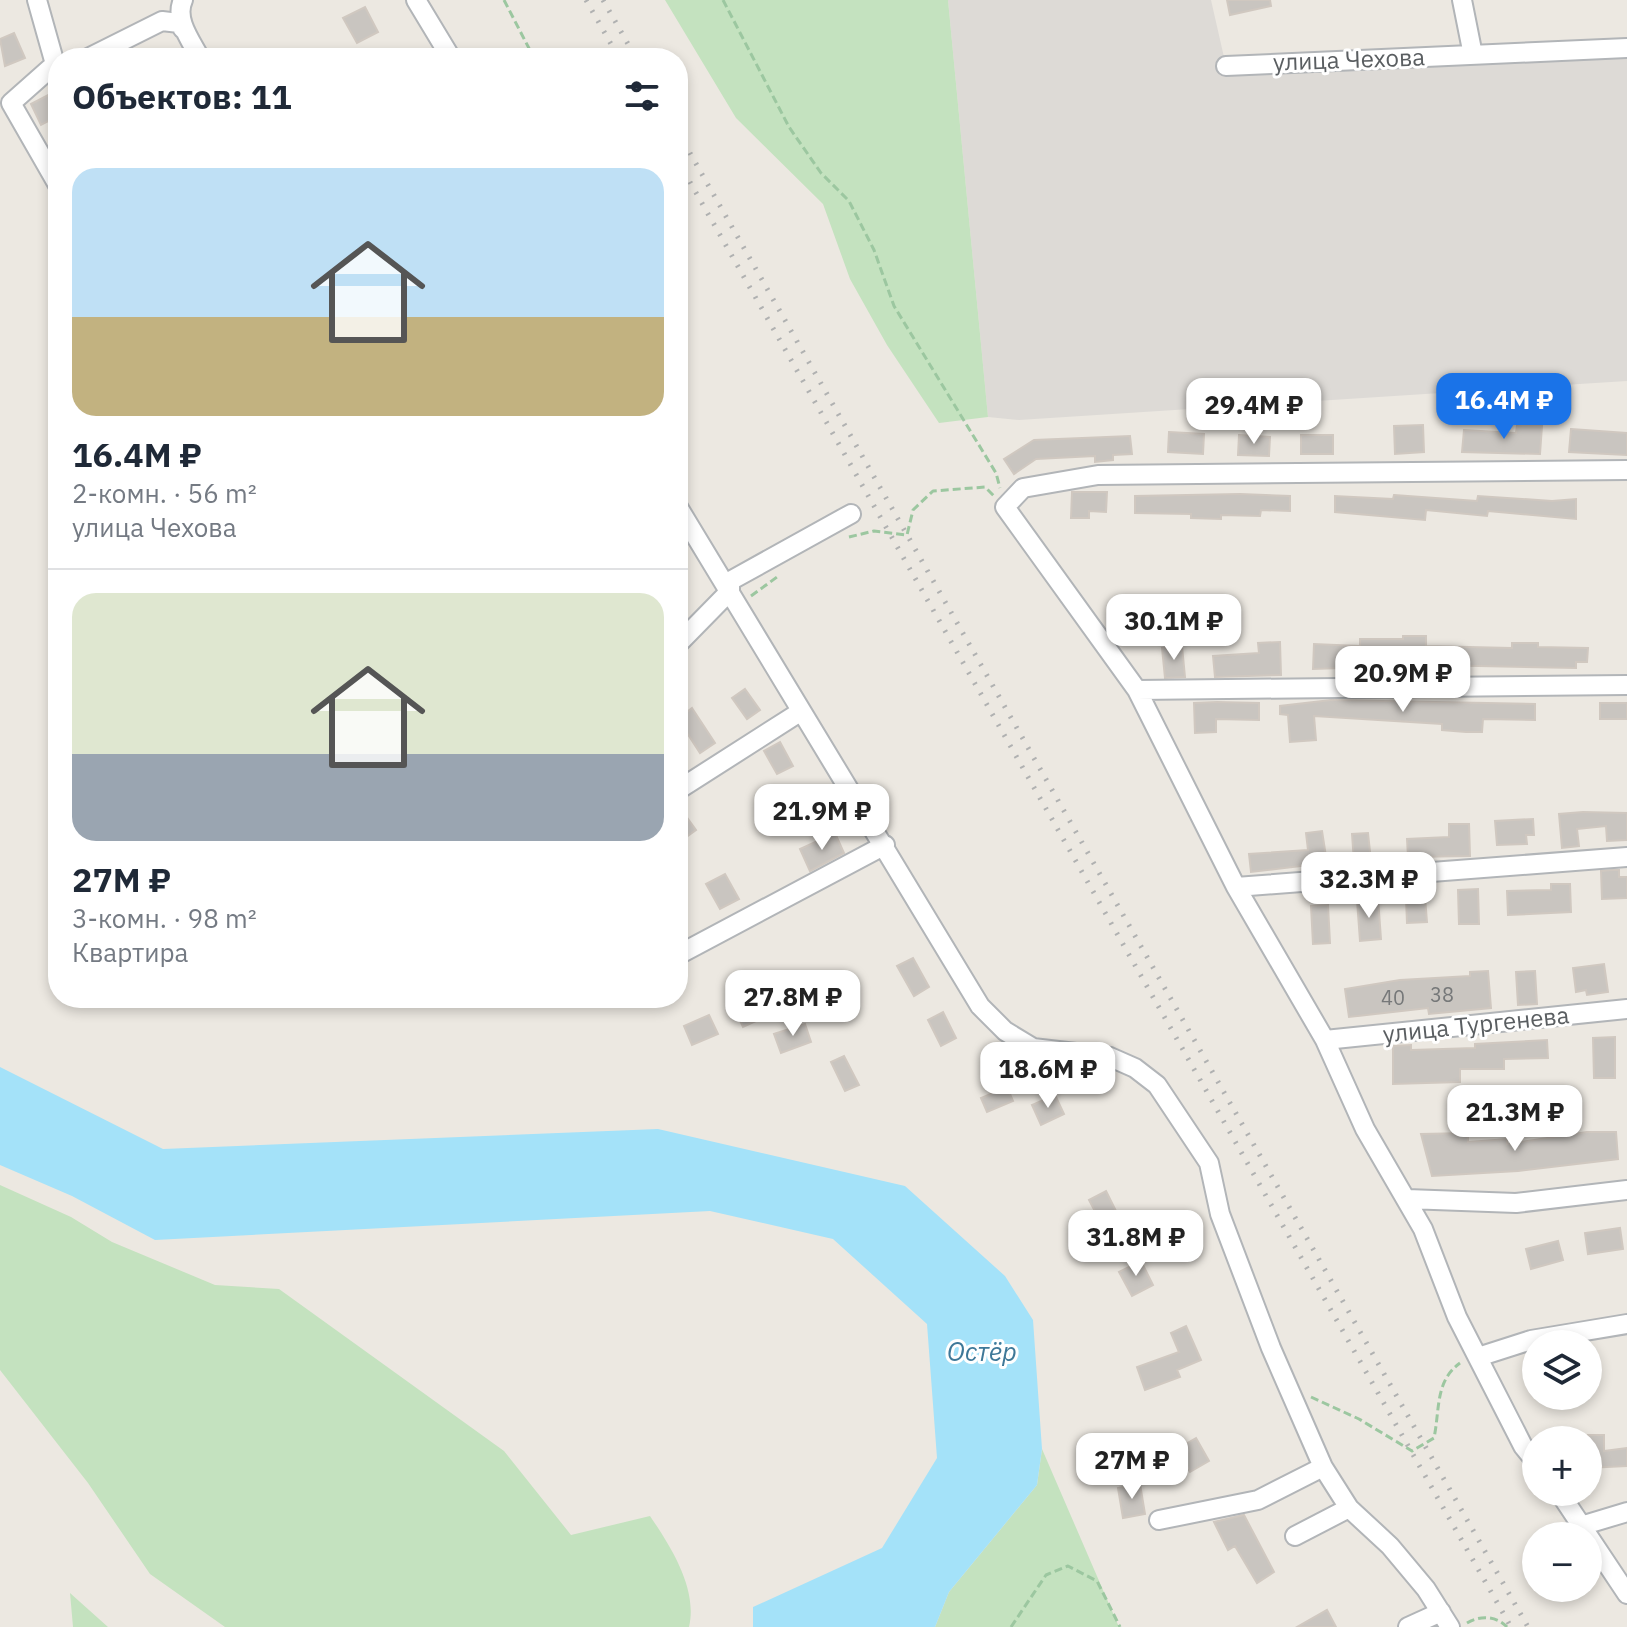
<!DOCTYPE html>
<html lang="ru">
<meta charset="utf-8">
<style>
body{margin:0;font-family:"IBM Plex Sans",sans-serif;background:#f6f6f7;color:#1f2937;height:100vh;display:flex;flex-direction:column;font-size:30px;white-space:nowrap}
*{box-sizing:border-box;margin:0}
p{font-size:26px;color:#747a83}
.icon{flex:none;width:44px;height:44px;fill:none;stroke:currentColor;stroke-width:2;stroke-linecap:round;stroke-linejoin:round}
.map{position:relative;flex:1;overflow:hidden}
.drawer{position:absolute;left:48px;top:48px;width:640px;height:960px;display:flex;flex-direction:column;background:#fff;border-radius:32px;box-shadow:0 4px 12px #0003}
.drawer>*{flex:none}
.tools{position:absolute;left:1522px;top:1330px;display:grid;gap:16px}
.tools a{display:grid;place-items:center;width:80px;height:80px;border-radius:50%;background:#fff;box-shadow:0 4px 12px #0003;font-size:40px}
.price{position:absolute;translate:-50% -68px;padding:0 18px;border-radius:16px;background:#fff;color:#222;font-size:26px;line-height:52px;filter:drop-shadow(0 2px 4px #0008)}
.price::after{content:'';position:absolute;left:50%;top:48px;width:24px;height:18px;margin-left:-12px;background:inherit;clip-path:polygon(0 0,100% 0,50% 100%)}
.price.on{background:#1a73e8;color:#fff}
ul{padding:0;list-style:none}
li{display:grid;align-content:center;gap:16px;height:424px;padding:0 24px}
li+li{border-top:2px solid #e0e1e3}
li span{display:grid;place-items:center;height:248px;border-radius:24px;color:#555}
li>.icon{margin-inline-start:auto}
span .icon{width:144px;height:144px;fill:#fffc;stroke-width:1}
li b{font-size:34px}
h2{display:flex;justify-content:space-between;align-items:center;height:96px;padding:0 24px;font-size:34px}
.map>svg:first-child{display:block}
.industrial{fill:#dddad6}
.green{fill:#c4e2bf}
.water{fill:#a4e2f9}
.building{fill:#c9c5c0;stroke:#d0c8c0;stroke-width:2}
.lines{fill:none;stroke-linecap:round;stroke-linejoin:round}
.minor-casing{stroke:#b2b5b8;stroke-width:22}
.path{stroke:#9cc7a0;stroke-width:3;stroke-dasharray:8 4;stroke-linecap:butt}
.minor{stroke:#fff;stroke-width:18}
.rail{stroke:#b0b1b1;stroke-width:5;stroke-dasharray:2 10;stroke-linecap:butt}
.labels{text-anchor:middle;stroke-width:6;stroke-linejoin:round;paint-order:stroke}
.number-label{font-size:20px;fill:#767879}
.street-label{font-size:24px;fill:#5a5e61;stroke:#fff}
.water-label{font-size:26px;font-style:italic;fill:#3e7898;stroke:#fff}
</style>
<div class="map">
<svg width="1627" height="1627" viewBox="0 0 1627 1627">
<rect width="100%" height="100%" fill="#ece8e1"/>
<path class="industrial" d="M948 0H1211L1226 66 1627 48V381L1019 420 988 417Z"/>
<path class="green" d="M665 0H948L988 417 939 423 887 345 850 279 823 204 736 118Z
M0 1185 71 1217 112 1242 215 1285 279 1289 504 1451 571 1535 650 1516C671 1547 698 1589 689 1627H225L150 1574 88 1483 0 1370Z
M1042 1449 1119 1627H935L949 1592 1037 1485Z
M70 1593 108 1627H73Z"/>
<path class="water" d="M0 1067 163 1149 658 1129 905 1186 1005 1276 1033 1320 1042 1449 1037 1485 949 1592 935 1627H753V1607L882 1548 937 1458 927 1324 833 1239 710 1211 155 1240 72 1196 0 1165Z"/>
<path class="building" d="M1227 0H1270L1271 6 1230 15Z
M365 7 378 32 357 43 343 18Z
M14 33 25 58 5 66 0 39Z
M58 90V116L41 125 31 104Z
M1423 425 1424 452 1395 454 1394 426Z
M1517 425 1542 426 1540 454 1462 452 1464 430 1516 433Z
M1571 429 1627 433V455L1569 452Z
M1169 432 1204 434 1203 454 1168 452Z
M1239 435 1270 437 1269 456 1238 455Z
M1301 435H1333V454H1301Z
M1130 436 1132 454 1113 455V460L1095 462V456L1036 459 1014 474 1004 459 1034 440Z
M1072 492H1107L1106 512 1089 511V518H1071Z
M1240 494 1290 496V511L1261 510 1260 516 1221 515V519L1191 518V514L1135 513V496Z
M1394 495 1477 501 1478 496 1552 501 1576 499V519L1488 511 1487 516 1426 510 1425 520 1335 512V496L1393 499Z
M1403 636H1426V646L1512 648V643H1538V647L1588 648 1587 662H1576V668L1431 665 1313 669 1314 644 1360 646V639H1403Z
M1280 642 1281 675 1215 677 1213 656 1259 653 1258 643Z
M1182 646 1185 677 1165 678 1162 648Z
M745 689 760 710 747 719 732 698Z
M1331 700 1535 704V720L1483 719 1482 732H1466L1442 730V724L1314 716 1316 740 1290 742 1288 715 1280 714V706Z
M1217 702 1259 703V720L1216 719V732L1195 733 1194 703Z
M1600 703H1627V719H1600Z
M692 708 715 743 700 753 678 719Z
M780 742 793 766 777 774 764 751Z
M678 805 696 830 678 843Z
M1583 812 1627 813V840L1607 841 1606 826 1577 829 1579 846 1562 848 1559 814Z
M1533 819 1534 835H1526L1527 844 1497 845 1495 821Z
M1449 824H1469L1470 856 1408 857 1407 839 1449 837Z
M1322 831 1327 863 1251 872 1249 854 1308 850 1306 833Z
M835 833 844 853 810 871 800 849Z
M1368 833 1371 861 1354 862 1352 834Z
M1612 870H1619V877H1627V898L1602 899 1601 871Z
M725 874 739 899 720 909 706 884Z
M1551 884H1570L1571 912 1508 915 1507 891 1551 890Z
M1478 889 1479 924H1459L1458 890Z
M1425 897 1427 922 1407 923 1406 898Z
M1378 898 1381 939 1360 941 1357 900Z
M1328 905 1330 943 1313 944 1311 906Z
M913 958 929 987 914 996 897 966Z
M1604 964 1608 992 1587 995 1586 990 1576 992 1573 968Z
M1488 971 1491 1008 1429 1014 1428 1008 1349 1017 1345 989 1400 980 1470 976V972Z
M1535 971 1537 1004 1518 1005 1516 972Z
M755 996 765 1017 743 1027 733 1005Z
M943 1012 956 1038 941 1046 928 1020Z
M709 1015 718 1034 692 1045 684 1026Z
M805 1024 811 1042 781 1053 774 1034Z
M1615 1037V1078H1594L1593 1038Z
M1547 1040 1548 1058 1504 1059V1069H1460V1082L1393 1084V1046L1411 1045V1050L1475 1048V1044Z
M844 1056 859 1085 845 1091 831 1062Z
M1007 1087 1013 1101 987 1112 981 1098Z
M1055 1095 1064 1114 1041 1125 1032 1105Z
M1587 1132H1616L1618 1159 1518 1171 1432 1176 1421 1134 1468 1133V1142L1507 1139V1144Z
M1106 1191 1118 1215 1101 1223 1089 1200Z
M1620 1228 1623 1249 1588 1254 1585 1233Z
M1558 1241 1563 1260 1531 1269 1526 1249Z
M1141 1261 1153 1285 1132 1296 1119 1272Z
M1186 1326 1201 1360 1177 1370 1180 1377 1145 1390 1137 1367 1179 1352 1171 1333Z
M1588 1435H1604V1451L1627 1448V1466L1588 1468Z
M1196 1438 1209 1461 1190 1472 1177 1449Z
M1140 1484 1145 1514 1123 1518 1118 1488Z
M1244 1515 1274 1572 1257 1583 1235 1546 1228 1550 1214 1522Z
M1327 1610 1336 1627H1297Z"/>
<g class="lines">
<g class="minor-casing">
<path id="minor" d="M37 0 55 64
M183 0C174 19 191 41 200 58
M416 0 451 58
M1462 0 1473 55
M88 58 162 21 179 23 183 29
M55 64 11 103 58 185
M1226 66 1627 48
M678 507 980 1006 1005 1031 1033 1048 1110 1057 1135 1068 1157 1085 1209 1163 1220 1214 1271 1348 1323 1467 1349 1508 1390 1546 1426 1589 1450 1627
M678 644 730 591V581L851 514
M1137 690 1627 685
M678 790 800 712
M1236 887 1627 857
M678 955 885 845
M1325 1040 1627 1009
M1407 1199 1516 1203 1627 1190
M1478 1357 1531 1340 1627 1324
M1536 1462 1523 1446 1457 1317 1423 1229 1365 1129 1325 1040 1236 887 1137 690 1005 507 1023 488 1098 475 1627 470
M1559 1492 1627 1594
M1159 1520 1258 1500 1323 1467
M1584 1525 1627 1512
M1295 1536 1349 1508
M1408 1627 1441 1612"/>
</g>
<path class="path" d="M504 0 534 58
M723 0 789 127 821 173 849 201 874 250 894 306 996 473 1000 488
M849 537 874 531 907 535 913 510 933 491 985 487 994 496
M751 596 777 577
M1311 1397 1359 1419 1412 1451 1434 1438C1440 1409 1435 1381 1460 1363
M1467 1623C1480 1615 1497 1616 1507 1627
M1011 1627 1046 1575 1068 1566 1097 1581 1120 1627"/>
<use href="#minor" class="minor"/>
<path class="rail" d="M586 0 619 58
M603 0 636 58
M678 132 1528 1627
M678 161 1511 1627"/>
</g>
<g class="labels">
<g class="number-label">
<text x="1442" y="1002">38</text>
<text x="1393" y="1005">40</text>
</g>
<g class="street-label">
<text transform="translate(1349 60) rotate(-2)" y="8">улица Чехова</text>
<text transform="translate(1476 1025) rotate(-6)" y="8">улица Тургенева</text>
</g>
<g class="water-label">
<text x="982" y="1361">Остёр</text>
</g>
</g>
</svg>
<div class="tools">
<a><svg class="icon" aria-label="layers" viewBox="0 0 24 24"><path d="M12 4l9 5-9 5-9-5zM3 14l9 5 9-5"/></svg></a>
<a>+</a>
<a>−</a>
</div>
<b class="price on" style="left:1504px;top:441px">16.4M ₽</b>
<b class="price" style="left:1254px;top:446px">29.4M ₽</b>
<b class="price" style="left:1174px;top:662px">30.1M ₽</b>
<b class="price" style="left:1403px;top:714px">20.9M ₽</b>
<b class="price" style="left:822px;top:852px">21.9M ₽</b>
<b class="price" style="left:1369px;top:920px">32.3M ₽</b>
<b class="price" style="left:793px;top:1038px">27.8M ₽</b>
<b class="price" style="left:1048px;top:1110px">18.6M ₽</b>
<b class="price" style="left:1515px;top:1153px">21.3M ₽</b>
<b class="price" style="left:1136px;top:1278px">31.8M ₽</b>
<b class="price" style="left:1132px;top:1501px">27M ₽</b>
<section class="drawer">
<h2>Объектов: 11<svg class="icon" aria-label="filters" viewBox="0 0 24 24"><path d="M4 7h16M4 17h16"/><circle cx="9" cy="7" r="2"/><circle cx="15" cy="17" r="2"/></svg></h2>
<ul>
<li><span style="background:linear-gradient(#bfe0f5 60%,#c2b280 0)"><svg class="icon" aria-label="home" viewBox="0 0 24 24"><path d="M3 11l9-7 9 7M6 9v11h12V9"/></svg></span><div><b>16.4M ₽</b><p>2-комн. · 56 m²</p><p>улица Чехова</p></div></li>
<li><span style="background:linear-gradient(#dfe7d0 65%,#9aa5b1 0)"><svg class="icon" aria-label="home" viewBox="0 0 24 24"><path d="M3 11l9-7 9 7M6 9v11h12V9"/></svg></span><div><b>27M ₽</b><p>3-комн. · 98 m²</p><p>Квартира</p></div></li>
</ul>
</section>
</div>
